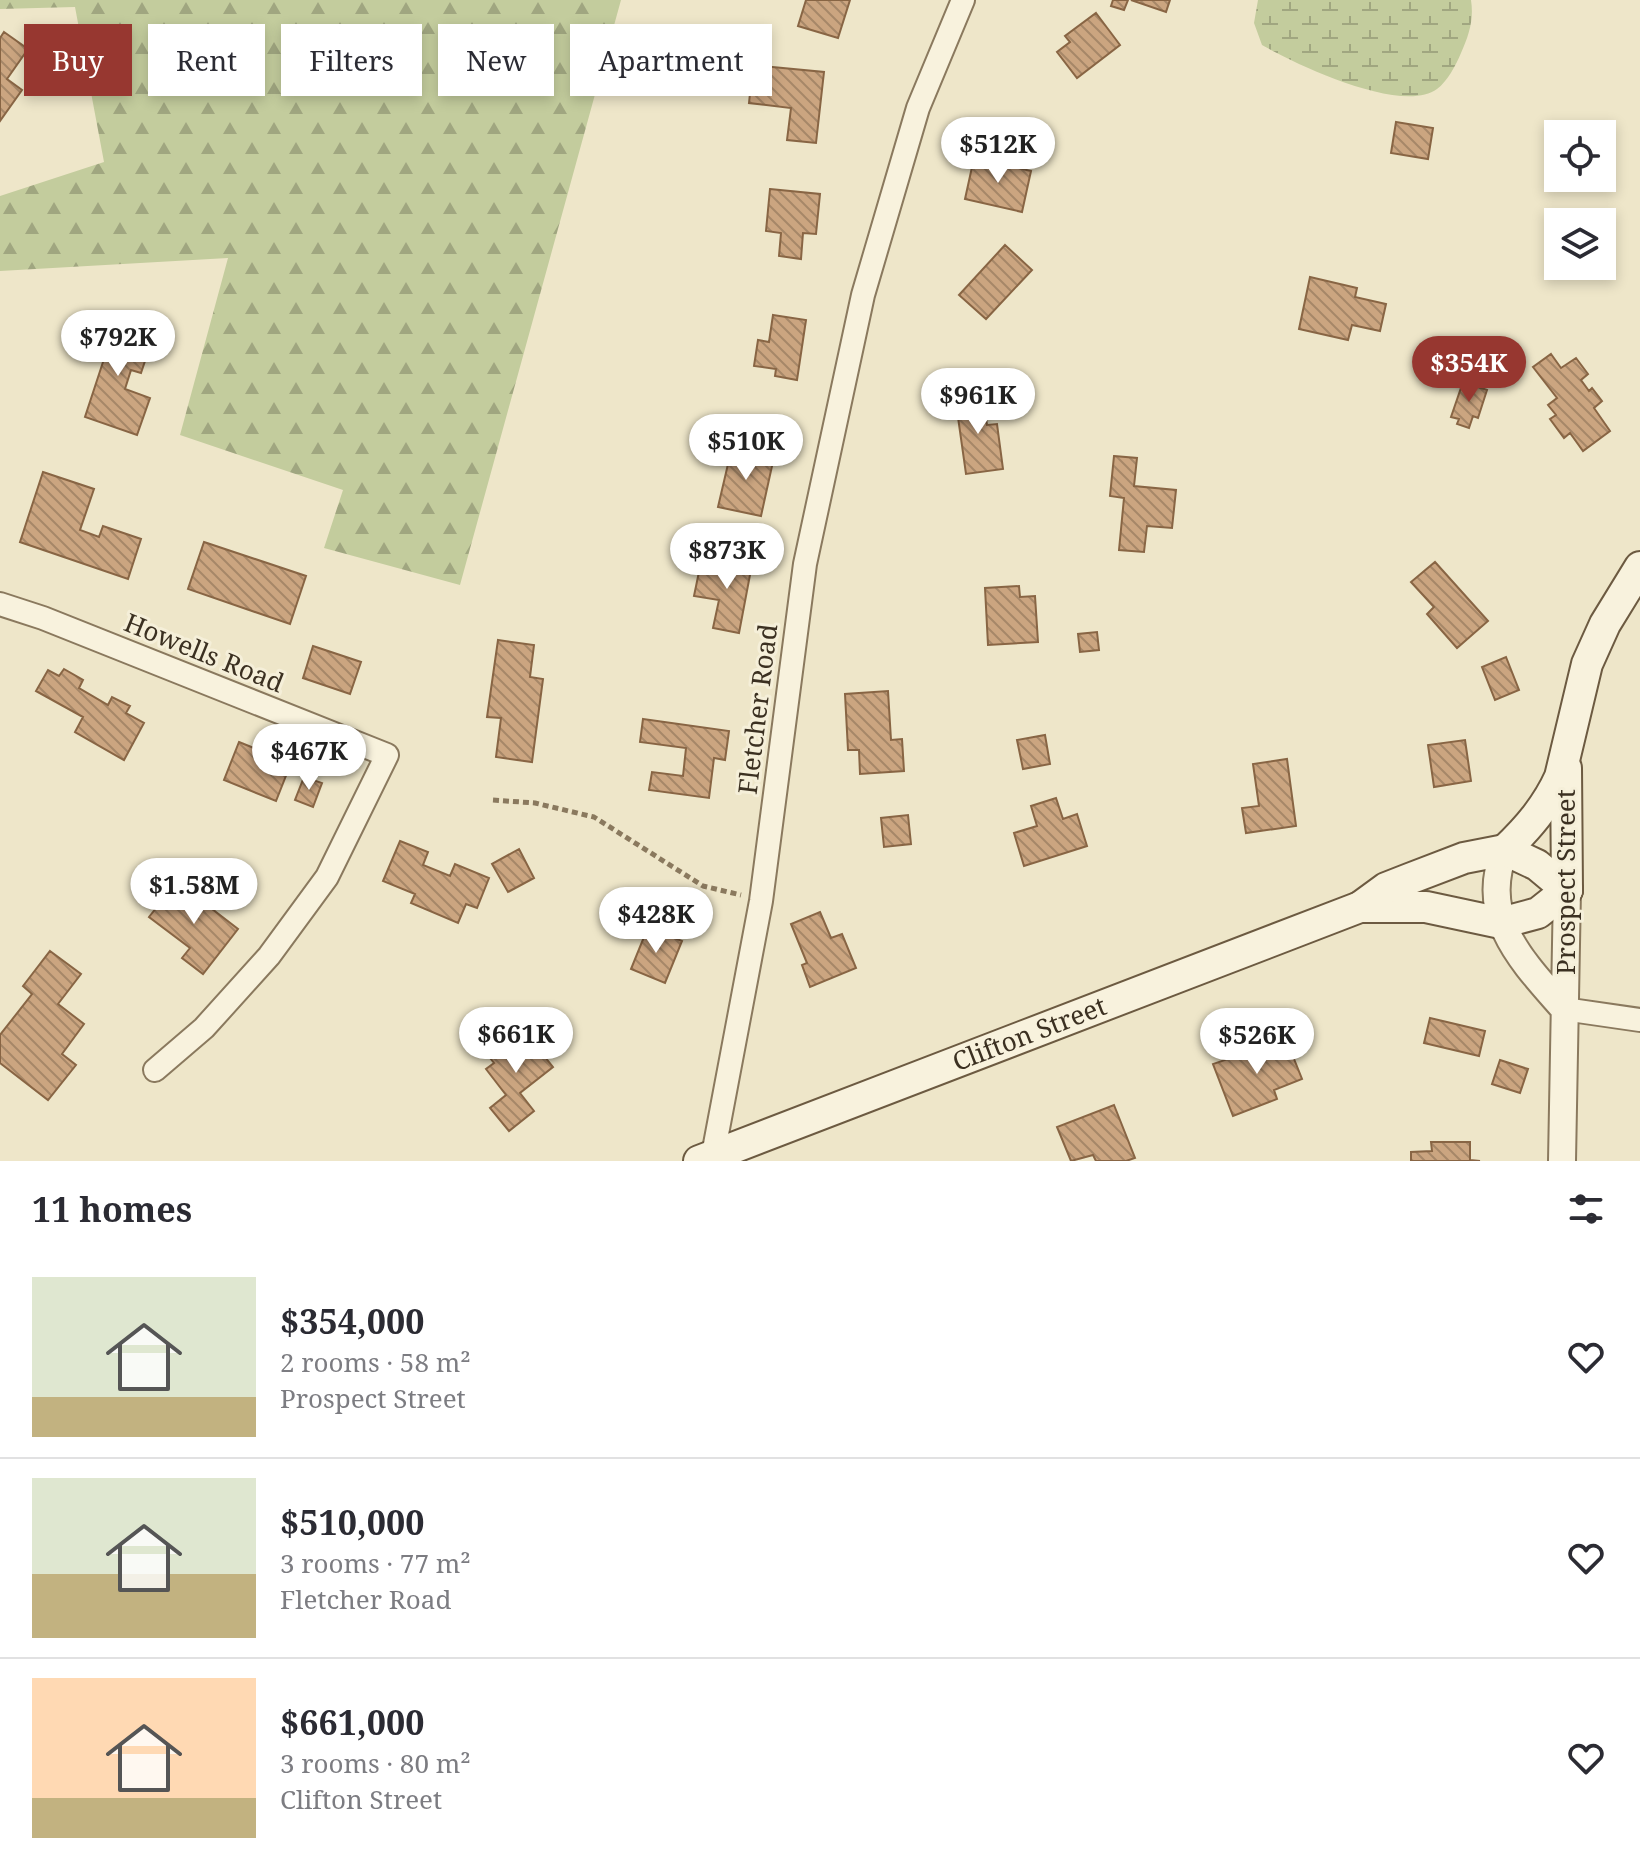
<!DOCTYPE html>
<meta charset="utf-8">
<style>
body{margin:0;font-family:"Noto Serif",serif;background:#f7f7f7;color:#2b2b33;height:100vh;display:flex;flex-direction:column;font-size:30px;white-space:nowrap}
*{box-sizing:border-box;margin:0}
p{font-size:26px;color:#7c7c81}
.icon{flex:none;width:44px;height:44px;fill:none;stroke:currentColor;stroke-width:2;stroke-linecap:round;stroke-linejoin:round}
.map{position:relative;height:1161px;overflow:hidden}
.side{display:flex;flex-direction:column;background:#fff;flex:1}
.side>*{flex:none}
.top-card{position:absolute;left:24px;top:24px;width:800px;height:72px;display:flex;gap:16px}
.tools{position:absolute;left:1544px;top:120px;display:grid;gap:16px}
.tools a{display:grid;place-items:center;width:72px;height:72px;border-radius:0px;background:#fff;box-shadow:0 4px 12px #0003;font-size:40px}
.price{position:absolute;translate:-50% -68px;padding:0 18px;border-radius:28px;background:#fff;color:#222;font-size:26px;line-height:52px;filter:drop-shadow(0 2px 4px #0008)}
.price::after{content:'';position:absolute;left:50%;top:48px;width:24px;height:18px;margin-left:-12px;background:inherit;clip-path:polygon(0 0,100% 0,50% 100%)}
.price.active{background:#973730;color:#fff}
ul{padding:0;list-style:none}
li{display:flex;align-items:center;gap:24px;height:200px;padding:0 32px}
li+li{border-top:2px solid #e1e1e2}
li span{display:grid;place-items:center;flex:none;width:224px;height:160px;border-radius:0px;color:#555}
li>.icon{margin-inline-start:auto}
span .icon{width:96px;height:96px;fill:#fffc;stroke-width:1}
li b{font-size:34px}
h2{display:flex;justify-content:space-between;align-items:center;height:96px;padding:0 32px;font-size:34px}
.tag{padding:0 28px;border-radius:0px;background:#fff;box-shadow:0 4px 12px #0003;font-size:28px;line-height:72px}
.tag.active{background:#973730;color:#fff}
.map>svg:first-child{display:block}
.forest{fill:url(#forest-firs)}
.wetland{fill:url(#wetland-marsh)}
.building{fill:url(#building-back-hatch);stroke:#886544;stroke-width:2}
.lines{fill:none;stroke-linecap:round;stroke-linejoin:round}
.minor-casing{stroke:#8a795e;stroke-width:26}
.tertiary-casing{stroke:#8a795e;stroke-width:30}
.secondary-casing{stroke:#6c5a41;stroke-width:34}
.path{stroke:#8a795e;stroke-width:5;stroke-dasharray:6 4;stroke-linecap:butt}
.minor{stroke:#f8f2dd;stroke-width:22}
.tertiary{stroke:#f8f2dd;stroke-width:26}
.secondary{stroke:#f8f2dd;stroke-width:30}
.labels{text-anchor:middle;stroke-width:6;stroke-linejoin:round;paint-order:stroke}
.street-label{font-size:26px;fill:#3b3021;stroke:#f5efd9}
</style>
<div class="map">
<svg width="1640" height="1161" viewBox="0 0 1640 1161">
<defs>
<pattern id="forest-firs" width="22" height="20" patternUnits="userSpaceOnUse" patternTransform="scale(2)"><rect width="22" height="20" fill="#c3cc9d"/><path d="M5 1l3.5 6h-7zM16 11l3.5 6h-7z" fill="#a0a680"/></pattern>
<pattern id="wetland-marsh" width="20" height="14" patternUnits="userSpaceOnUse" patternTransform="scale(2)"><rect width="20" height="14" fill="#c3cc9d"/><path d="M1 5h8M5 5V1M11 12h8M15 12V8" fill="none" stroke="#a0a680"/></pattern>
<pattern id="building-back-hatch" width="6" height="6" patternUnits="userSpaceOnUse" patternTransform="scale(2)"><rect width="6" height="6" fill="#cba580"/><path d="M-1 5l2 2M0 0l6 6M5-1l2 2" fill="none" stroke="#a68768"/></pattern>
</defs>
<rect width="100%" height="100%" fill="#eee6c9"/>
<path class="forest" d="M0 0H621L460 585 324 548 343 490 180 435 228 258 0 271V196L104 162 75 7 0 9Z"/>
<path class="wetland" d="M1258 0H1471C1474 20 1469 35 1461 53 1456 65 1447 82 1437 89 1402 115 1295 64 1262 45L1254 23Z"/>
<path class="building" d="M806 0H850L838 38 798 26Z
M1113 0H1128L1124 10 1111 6Z
M1131 0H1170L1166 12Z
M1096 13 1120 45 1077 78 1057 52 1070 42 1065 36Z
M4 32 28 49 7 79 22 90 0 121V38Z
M753 65 824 72 816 143 787 140 791 108 749 103Z
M1396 122 1433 128 1428 159 1391 153Z
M974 158 1031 171 1022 212 965 199Z
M770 189 820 194 816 234 803 233 801 259 779 256 781 233 766 231Z
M1005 245 1032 270 986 319 959 295Z
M1310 277 1357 288 1355 297 1386 304 1380 331 1352 325 1348 340 1299 329Z
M773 315 806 320 797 380 775 376 776 369 754 366 758 340 769 342Z
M96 321 152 340 141 373 131 370 125 389 150 398 137 435 85 417 104 359 86 353Z
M1551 354 1561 368 1576 358 1588 374 1581 380 1589 391 1592 388 1602 401 1594 408 1610 431 1583 451 1570 433 1564 438 1550 419 1556 415 1548 405 1557 398 1533 367Z
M1463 382 1487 390 1478 418 1473 416 1469 428 1457 424 1459 419 1451 417Z
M982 392 987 425 997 424 1003 469 966 474 955 396Z
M732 447 774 457 761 516 718 507Z
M1114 456 1137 458 1134 486 1176 490 1172 528 1147 526 1144 552 1119 550 1124 498 1110 496Z
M43 472 94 489 80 530 99 537 103 526 141 539 128 579 20 542Z
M204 542 306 576 290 624 188 589Z
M728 554 753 559 739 633 713 628 719 600 694 596 700 567 725 572Z
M1435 562 1488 621 1457 648 1427 614 1434 607 1411 582Z
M1019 586 1020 597 1035 596 1038 642 988 645 985 588Z
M1097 632 1099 650 1080 652 1078 634Z
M498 640 534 645 530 677 543 679 532 762 496 757 501 718 487 717Z
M313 646 361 662 350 694 303 678Z
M1506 657 1519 690 1495 700 1482 667Z
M64 669 83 680 79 688 108 705 112 697 130 706 126 713 144 723 124 760 75 732 83 717 36 691 48 670 59 676Z
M888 691 891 740 902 739 904 771 860 774 859 750H848L845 694Z
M643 719 729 731 725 760 714 758 709 798 649 790 652 772 683 776 686 748 640 742Z
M1045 735 1050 764 1023 769 1017 740Z
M1465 740 1471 781 1434 787 1428 745Z
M239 742 291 763 276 801 224 780Z
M1287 759 1296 826 1246 833 1242 808 1259 806 1253 764Z
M304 777 322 783 313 807 295 800Z
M1056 798 1063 819 1077 814 1087 846 1024 866 1014 833 1037 826 1031 806Z
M908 815 911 844 884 847 881 818Z
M400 841 428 852 423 865 450 876 455 864 489 878 477 908 466 904 458 923 411 903 415 894 383 881Z
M519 849 534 878 508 892 492 864Z
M177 882 238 929 203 974 182 958 190 948 149 917Z
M820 912 831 938 842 934 856 968 810 987 802 965 807 963 791 924Z
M648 927 682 941 665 983 631 969Z
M50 951 81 974 58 1004 84 1024 62 1054 76 1065 48 1100 0 1063V1035L32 994 23 986Z
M1430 1018 1485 1031 1479 1056 1424 1043Z
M520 1026 553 1067 520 1093 534 1111 509 1131 490 1108 506 1095 486 1069 494 1063 486 1053Z
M1286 1039 1302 1079 1274 1090 1277 1099 1233 1116 1213 1064Z
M1500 1060 1528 1069 1520 1093 1492 1084Z
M1114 1105 1135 1158 1126 1161H1096L1093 1155 1071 1161 1057 1127Z
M1431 1142H1470V1160L1480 1161H1411V1152L1432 1151Z"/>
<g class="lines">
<g class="minor-casing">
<path id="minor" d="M0 604 43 618 387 755 327 877 269 956 204 1028 155 1070
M1564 1009 1640 1020
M713 1155 761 901 805 564 863 295 918 108 963 0"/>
</g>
<g class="tertiary-casing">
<path id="tertiary" d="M1505 850C1477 917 1523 962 1564 1009
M1562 1161 1567 890"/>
</g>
<g class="secondary-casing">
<g id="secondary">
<path d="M1566 768 1567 890"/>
<path d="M1505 850C1528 828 1547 806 1560 777L1587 664 1605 624 1640 567"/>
<path d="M1360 907H1426L1501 923 1538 913 1567 890"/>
<path id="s1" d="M699 1161 1360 907 1386 888 1409 879 1464 858 1505 850 1537 865 1567 890"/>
</g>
</g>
<path class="path" d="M493 800 535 803 594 817 703 886 741 895"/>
<use href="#minor" class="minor"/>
<use href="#tertiary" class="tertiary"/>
<use href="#secondary" class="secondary"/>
</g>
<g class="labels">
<g class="street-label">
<text transform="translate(204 653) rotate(22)" y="9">Howells Road</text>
<text transform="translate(758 709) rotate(-83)" y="9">Fletcher Road</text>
<text transform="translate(1566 882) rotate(-90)" y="9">Prospect Street</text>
<text dy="9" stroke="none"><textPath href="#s1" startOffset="354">Clifton Street</textPath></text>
</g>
</g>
</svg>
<div class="tools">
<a><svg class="icon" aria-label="locate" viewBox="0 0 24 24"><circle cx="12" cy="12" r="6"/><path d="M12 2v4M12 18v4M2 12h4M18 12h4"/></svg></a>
<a><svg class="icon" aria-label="layers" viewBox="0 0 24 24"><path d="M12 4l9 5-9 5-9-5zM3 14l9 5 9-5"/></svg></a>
</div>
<b class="price" style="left:998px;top:185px">$512K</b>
<b class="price" style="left:118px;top:378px">$792K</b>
<b class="price active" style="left:1469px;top:404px">$354K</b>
<b class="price" style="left:978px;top:436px">$961K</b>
<b class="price" style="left:746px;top:482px">$510K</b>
<b class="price" style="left:727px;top:591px">$873K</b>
<b class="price" style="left:309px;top:792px">$467K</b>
<b class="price" style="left:194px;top:926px">$1.58M</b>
<b class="price" style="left:656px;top:955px">$428K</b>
<b class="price" style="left:516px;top:1075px">$661K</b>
<b class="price" style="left:1257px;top:1076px">$526K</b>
<div class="top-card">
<a class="tag active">Buy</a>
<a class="tag">Rent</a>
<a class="tag">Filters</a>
<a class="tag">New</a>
<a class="tag">Apartment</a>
</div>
</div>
<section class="side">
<h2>11 homes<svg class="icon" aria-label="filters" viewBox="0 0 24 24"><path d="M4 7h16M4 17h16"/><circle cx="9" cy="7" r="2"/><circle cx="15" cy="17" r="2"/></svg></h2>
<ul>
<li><span style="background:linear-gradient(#dfe7d0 75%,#c2b280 0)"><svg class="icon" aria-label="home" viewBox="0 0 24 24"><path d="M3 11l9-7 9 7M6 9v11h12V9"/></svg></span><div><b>$354,000</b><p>2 rooms · 58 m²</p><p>Prospect Street</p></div><svg class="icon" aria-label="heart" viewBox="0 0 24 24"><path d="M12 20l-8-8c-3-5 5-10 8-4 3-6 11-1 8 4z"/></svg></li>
<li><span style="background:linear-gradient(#dfe7d0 60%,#c2b280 0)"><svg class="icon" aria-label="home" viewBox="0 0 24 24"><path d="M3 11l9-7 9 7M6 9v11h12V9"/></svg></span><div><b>$510,000</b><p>3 rooms · 77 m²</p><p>Fletcher Road</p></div><svg class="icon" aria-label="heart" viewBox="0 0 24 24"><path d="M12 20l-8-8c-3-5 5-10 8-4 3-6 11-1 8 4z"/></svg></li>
<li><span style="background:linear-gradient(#ffd9b3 75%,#c2b280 0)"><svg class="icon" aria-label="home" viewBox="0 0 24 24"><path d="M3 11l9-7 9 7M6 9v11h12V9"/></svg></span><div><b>$661,000</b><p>3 rooms · 80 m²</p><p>Clifton Street</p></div><svg class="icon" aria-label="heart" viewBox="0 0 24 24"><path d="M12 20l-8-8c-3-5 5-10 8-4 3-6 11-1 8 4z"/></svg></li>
</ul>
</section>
